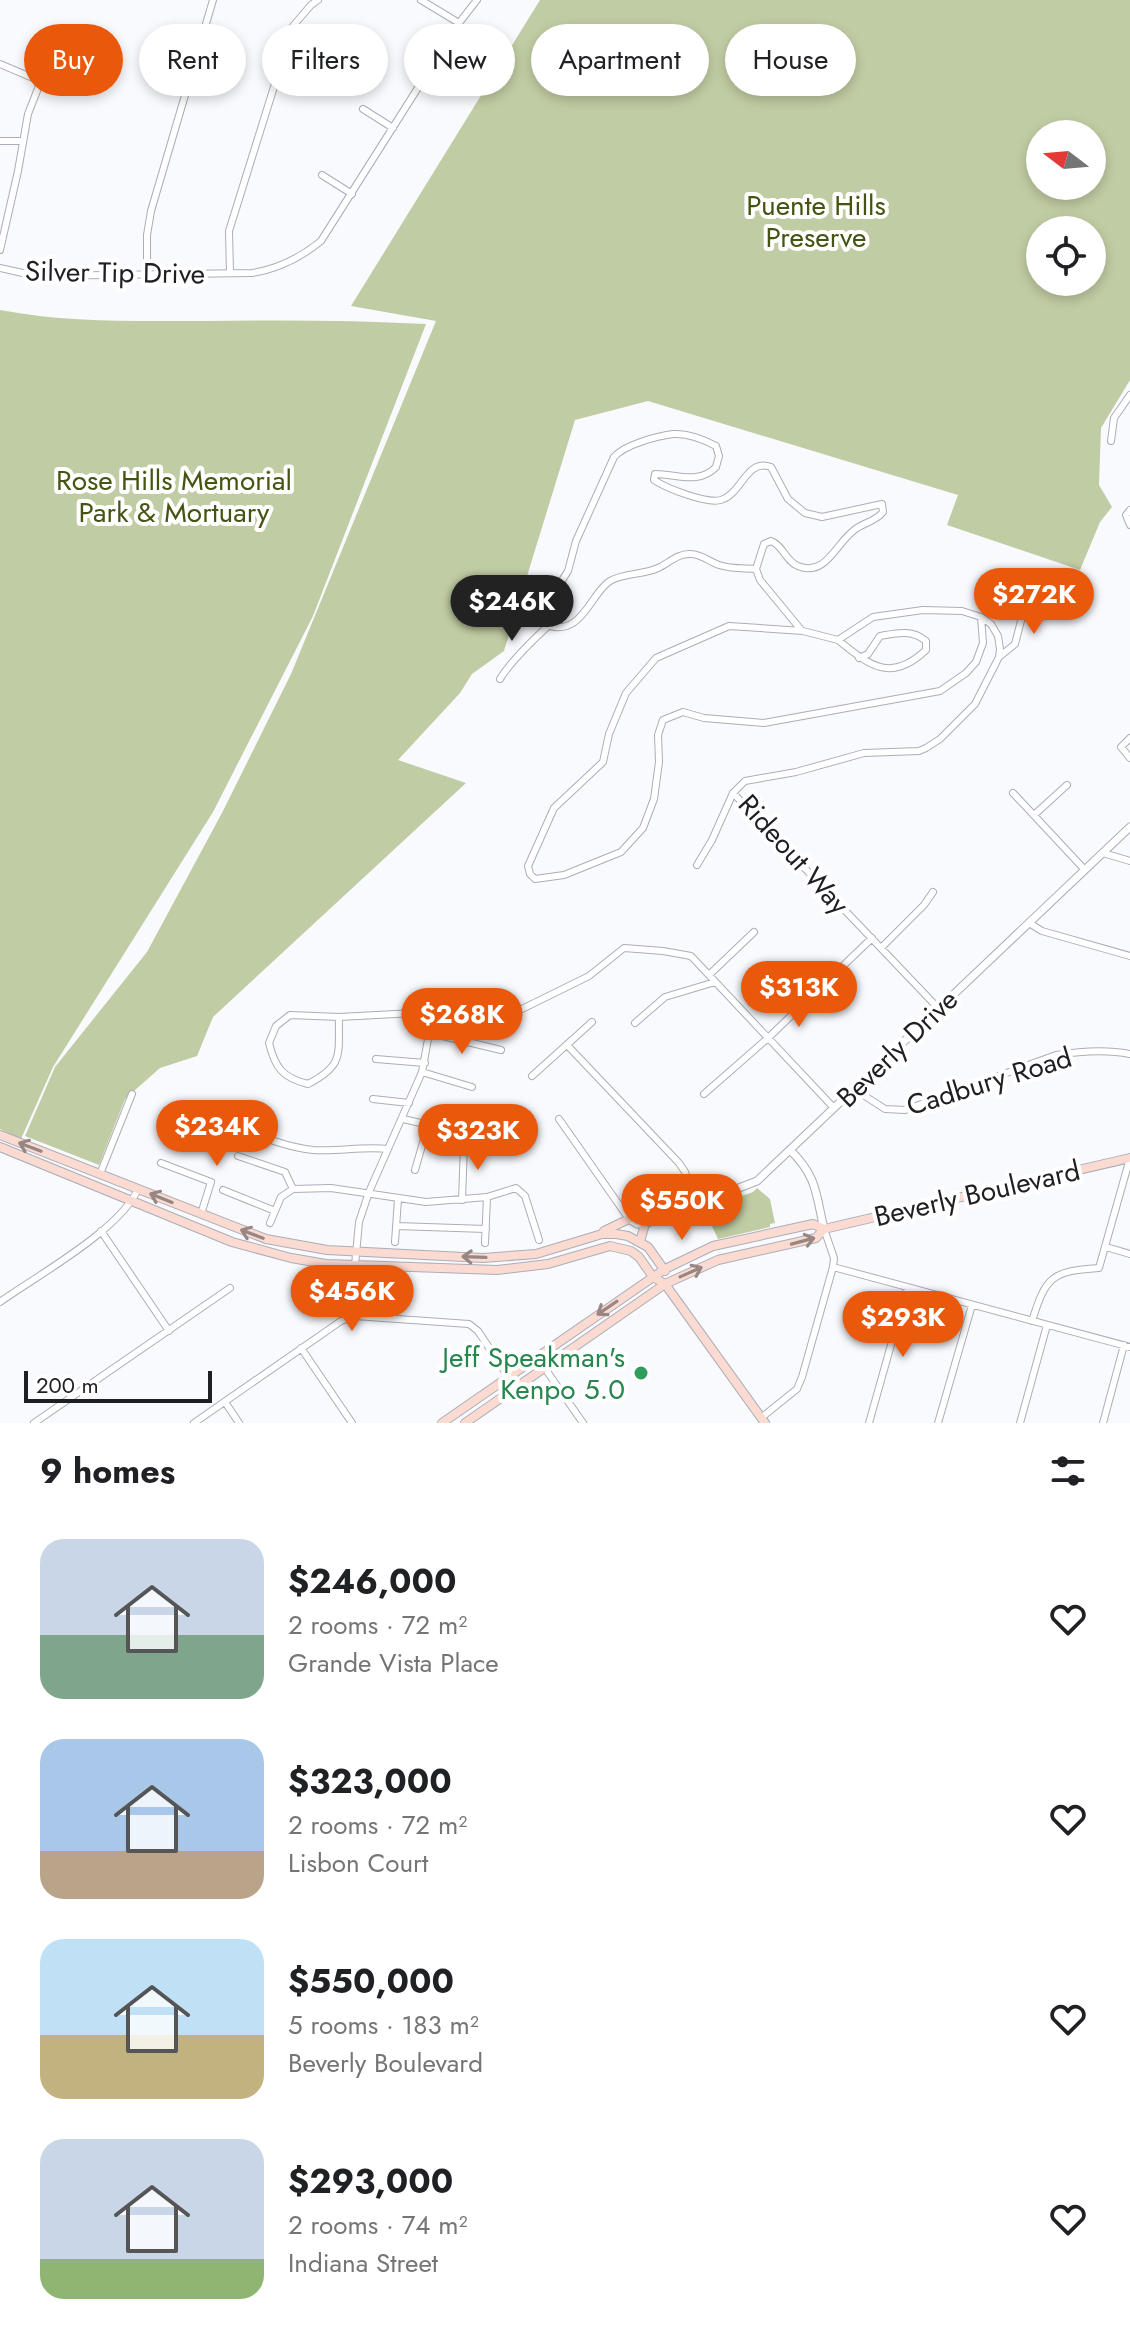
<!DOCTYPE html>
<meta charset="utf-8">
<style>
body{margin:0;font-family:Jost,sans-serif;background:#f6f6f6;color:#202124;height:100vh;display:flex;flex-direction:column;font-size:30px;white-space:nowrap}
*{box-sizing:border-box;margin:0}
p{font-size:26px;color:#757577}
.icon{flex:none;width:44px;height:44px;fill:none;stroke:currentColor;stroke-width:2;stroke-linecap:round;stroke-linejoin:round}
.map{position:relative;height:1423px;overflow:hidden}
.drawer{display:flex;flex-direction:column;background:#fff;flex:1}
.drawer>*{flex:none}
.hud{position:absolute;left:24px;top:24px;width:1082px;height:72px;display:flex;gap:16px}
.needle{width:52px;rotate:286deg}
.buttons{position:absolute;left:1026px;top:120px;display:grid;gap:16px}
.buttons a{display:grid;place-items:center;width:80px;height:80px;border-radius:50%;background:#fff;box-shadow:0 4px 12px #0003;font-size:40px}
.scale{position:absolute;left:24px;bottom:20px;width:188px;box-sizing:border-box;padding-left:8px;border:4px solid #1e1f23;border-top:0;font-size:22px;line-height:28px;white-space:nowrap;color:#1e1f23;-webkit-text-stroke:6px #fff;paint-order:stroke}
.price{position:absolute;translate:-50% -68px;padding:0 18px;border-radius:28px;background:#ea580c;color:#fff;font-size:26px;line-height:52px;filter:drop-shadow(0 2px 4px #0008)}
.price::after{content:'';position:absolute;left:50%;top:48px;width:24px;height:18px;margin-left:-12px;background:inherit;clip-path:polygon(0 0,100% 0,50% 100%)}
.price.active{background:#222;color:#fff}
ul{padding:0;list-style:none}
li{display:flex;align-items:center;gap:24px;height:200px;padding:0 40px}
li span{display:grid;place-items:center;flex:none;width:224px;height:160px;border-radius:24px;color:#555}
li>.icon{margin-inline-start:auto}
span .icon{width:96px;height:96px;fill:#fffc;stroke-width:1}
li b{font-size:34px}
h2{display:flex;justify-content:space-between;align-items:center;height:96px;padding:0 40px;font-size:34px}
.chip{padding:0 28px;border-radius:36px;background:#fff;box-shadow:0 4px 12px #0003;font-size:28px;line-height:72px}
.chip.active{background:#ea580c;color:#fff}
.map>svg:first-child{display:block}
.green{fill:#c0cca3;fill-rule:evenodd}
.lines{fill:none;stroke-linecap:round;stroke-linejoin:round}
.minor-casing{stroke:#abaeb8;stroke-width:8}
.tertiary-casing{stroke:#abaeb8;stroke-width:9}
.secondary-casing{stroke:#abaeb8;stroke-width:10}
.minor{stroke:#fff;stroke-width:6}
.tertiary{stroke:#fff;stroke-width:7}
.secondary{stroke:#fbdad1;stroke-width:8}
.oneway{stroke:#988683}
.leisure-dot{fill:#2e9e5b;stroke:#fff;stroke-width:3}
.labels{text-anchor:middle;stroke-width:8;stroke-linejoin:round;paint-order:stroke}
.park-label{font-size:28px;fill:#465413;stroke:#fff}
.street-label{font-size:28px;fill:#1e1f23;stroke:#fff}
.leisure-label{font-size:28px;fill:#27864d;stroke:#fff;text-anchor:end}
</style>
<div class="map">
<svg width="1130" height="1423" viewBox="0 0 1130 1423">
<rect width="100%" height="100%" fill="#f9fafe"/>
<path class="green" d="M540 0H1130V380L1101 428 1099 485 1112 507 1100 522 1080 570 947 525 958 495 648 401 575 420 504 651 472 674 460 693 398 760 466 783 213 1017 197 1056 160 1068 125 1099 99 1165 25 1136 55 1067 147 952 223 811 291 674 436 321 351 306ZM1040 134H1092V186H1040ZM1040 230H1092V282H1040Z
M0 310C69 323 137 321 207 321 280 320 353 320 426 324L313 616 213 812 53 1067 21 1139 0 1129Z
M757 1188 770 1199 775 1223 770 1224V1227L718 1239 704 1209 753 1192Z"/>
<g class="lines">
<g class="minor-casing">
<path id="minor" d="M421 0 459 23
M0 64 40 81
M363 109 393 128
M0 141H23
M322 175 352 194
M0 250 18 171 28 114 60 32
M0 268 36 276 252 273C279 269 300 258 321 241L459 23 477 0
M230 273 229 231 293 26 311 5 318 0
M147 275V235L151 211 213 0
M1111 441 1114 418 1130 395
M1130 510 1126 515 1130 525
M756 569C744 568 731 569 719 565 710 562 701 554 691 554 678 553 669 563 658 568 643 575 623 573 610 581 590 593 582 640 544 624L542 618 545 607 568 571 576 541 614 457C624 445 657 436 673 434 688 433 703 439 716 446L719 456 716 467C699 485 677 474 655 474L654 480C666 488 706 504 721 500 742 494 746 458 771 467L788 499 805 513 822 517 882 504 883 512C876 521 866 522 857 528 837 540 827 578 798 566 785 561 784 546 771 541L764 544 756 569 760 580 802 631
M838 640C870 666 891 683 926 650V641C912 629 897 633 880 636L868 654 859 658
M999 657 1015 644 1029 590
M500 679C510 662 533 640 548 626
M1130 738 1121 747 1130 758
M733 793 939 1009
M1013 793 1085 870
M1034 815 1067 785
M1103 853 1130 861
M697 865 712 840 733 793 745 781 796 772 864 753 919 751 926 748 940 739 975 704 999 657 1000 649 998 636 991 624 981 617 962 611 923 610 873 617 838 640 803 631 729 626 656 658 626 693 609 734 603 762 554 808 528 866 530 874 535 879 564 875 621 852 643 828 654 799 659 762 658 735 663 720 683 712 704 718 764 723 940 691 966 673 976 662 983 643 981 617
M1029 923 1042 931 1130 956
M881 948 924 905 933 892
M709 975 754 932
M496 1008 509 1015 520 1010 589 976 624 948 663 951 691 956 834 1108
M339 1017C338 1054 345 1065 308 1084 283 1078 275 1068 269 1043L276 1026 290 1015 339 1017 433 1012 422 1072 369 1192 359 1222 355 1265
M635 1023 665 997 715 982
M430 1033 501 1050
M567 1045 679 1163 685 1172 696 1206
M376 1059 425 1063
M422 1072 472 1087
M532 1076 592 1022
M854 1089 885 1109 905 1110 1056 1055C1081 1051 1105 1049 1130 1054
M704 1094 768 1038 872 938
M373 1099 409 1103
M403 1119 451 1130
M559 1119 629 1219
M241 1128C264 1138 287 1147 313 1150 338 1152 363 1146 388 1149
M238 1156 285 1172 293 1189
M161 1163 211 1182 201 1214
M415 1170 428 1125
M100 1174 132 1094
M293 1189 331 1188 426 1202 487 1197 516 1188 525 1196 539 1240
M223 1190 275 1211
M462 1200 464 1144
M270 1223 281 1197 293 1189
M396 1226 486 1229
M101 1231 169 1331
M395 1242 398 1199
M485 1243 487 1197
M1106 1247 1130 1254
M833 1267 1130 1347
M0 1302C38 1275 120 1230 138 1189
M1032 1321C1046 1277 1051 1271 1099 1268L1130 1158
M301 1348 352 1423
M537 1357 583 1423
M225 1402 239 1423
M761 1418 797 1389 802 1377 833 1267 834 1258 824 1229
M34 1423 230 1288
M194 1423 341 1321 355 1316 469 1324 478 1331 515 1387
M869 1423 907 1288
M938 1423 972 1305
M1020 1423 1047 1325
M1103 1423 1124 1345"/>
</g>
<g class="tertiary-casing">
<path id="tertiary" d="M790 1150C817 1176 816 1194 824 1229
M629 1219 637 1224H645L757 1181 1130 827"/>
</g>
<g class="secondary-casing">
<path id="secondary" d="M0 1135 266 1239 327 1250 483 1258 536 1254 602 1234H616L628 1236 648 1247 665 1271
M0 1147 232 1242 291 1258 326 1264 497 1270 548 1264 610 1246 631 1251 639 1257 653 1277 665 1284 765 1423
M602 1234 604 1231 629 1219
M640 1242 645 1224
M442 1423 665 1269 713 1246 813 1224 824 1229 1130 1158
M465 1423 665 1284 718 1260 816 1238 824 1229"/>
</g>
<use href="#minor" class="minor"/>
<use href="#tertiary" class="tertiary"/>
<use href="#secondary" class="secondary"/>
</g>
<defs><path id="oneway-shaft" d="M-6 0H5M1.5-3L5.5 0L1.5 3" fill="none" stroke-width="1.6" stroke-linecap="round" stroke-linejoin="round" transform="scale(2)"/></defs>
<g class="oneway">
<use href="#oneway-shaft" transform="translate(30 1147) rotate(-159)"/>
<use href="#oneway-shaft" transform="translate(161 1198) rotate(-158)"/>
<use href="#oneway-shaft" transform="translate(252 1234) rotate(-159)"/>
<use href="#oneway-shaft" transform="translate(803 1241) rotate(-15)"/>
<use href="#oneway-shaft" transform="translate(474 1257) rotate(-178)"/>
<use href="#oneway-shaft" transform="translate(691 1272) rotate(-24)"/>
<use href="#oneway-shaft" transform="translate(607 1308) rotate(146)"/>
</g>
<circle class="leisure-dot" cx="641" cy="1373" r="8"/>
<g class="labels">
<g class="park-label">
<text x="816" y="215">Puente Hills<tspan x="816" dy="32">Preserve</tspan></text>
<text x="174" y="490">Rose Hills Memorial<tspan x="174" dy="32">Park &amp; Mortuary</tspan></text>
</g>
<g class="street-label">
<text transform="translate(115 272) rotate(1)" y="10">Silver Tip Drive</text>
<text transform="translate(794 854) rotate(48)" y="10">Rideout Way</text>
<text transform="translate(897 1048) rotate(-44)" y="10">Beverly Drive</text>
<text transform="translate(989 1081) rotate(-17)" y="10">Cadbury Road</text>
<text transform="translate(977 1193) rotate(-13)" y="10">Beverly Boulevard</text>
</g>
<g class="leisure-label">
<text x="625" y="1367">Jeff Speakman's<tspan x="625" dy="32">Kenpo 5.0</tspan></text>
</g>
</g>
</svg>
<div class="buttons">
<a><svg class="needle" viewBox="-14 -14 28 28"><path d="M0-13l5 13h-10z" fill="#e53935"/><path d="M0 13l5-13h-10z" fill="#757577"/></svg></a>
<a><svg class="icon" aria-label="locate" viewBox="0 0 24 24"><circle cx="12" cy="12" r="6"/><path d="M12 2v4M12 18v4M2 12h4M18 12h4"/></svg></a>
</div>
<div class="scale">200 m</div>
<b class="price" style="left:1034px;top:636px">$272K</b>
<b class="price active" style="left:512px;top:643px">$246K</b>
<b class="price" style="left:799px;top:1029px">$313K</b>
<b class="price" style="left:462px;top:1056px">$268K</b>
<b class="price" style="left:217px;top:1168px">$234K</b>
<b class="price" style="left:478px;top:1172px">$323K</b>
<b class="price" style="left:682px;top:1242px">$550K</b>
<b class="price" style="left:352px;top:1333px">$456K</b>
<b class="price" style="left:903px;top:1359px">$293K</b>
<div class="hud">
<a class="chip active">Buy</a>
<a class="chip">Rent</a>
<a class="chip">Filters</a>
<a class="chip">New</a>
<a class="chip">Apartment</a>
<a class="chip">House</a>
</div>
</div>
<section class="drawer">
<h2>9 homes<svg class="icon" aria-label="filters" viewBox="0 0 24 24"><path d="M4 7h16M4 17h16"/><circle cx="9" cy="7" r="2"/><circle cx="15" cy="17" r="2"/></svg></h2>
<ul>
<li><span style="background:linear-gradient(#c9d6e8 60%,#7fa58c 0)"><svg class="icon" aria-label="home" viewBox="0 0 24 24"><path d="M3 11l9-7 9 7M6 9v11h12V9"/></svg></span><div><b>$246,000</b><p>2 rooms · 72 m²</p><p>Grande Vista Place</p></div><svg class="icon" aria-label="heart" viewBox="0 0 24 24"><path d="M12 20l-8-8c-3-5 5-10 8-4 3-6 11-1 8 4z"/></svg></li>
<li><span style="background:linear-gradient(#a9c7e8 70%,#b9a48a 0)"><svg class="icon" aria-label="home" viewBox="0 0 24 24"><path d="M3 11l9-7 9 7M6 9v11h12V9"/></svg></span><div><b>$323,000</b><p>2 rooms · 72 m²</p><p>Lisbon Court</p></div><svg class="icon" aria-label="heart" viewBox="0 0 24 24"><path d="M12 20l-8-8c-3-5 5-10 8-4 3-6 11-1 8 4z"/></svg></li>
<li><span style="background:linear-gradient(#bfe0f5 60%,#c2b280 0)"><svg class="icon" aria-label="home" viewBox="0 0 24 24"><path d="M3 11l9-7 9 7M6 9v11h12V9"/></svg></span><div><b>$550,000</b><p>5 rooms · 183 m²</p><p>Beverly Boulevard</p></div><svg class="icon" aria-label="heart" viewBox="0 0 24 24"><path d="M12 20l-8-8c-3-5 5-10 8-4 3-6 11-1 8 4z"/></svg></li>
<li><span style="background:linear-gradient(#c9d6e8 75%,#8fb573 0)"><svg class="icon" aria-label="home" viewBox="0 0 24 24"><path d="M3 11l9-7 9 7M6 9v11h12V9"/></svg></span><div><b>$293,000</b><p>2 rooms · 74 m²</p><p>Indiana Street</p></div><svg class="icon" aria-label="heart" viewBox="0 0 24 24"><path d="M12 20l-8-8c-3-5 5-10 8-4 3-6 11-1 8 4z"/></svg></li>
</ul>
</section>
